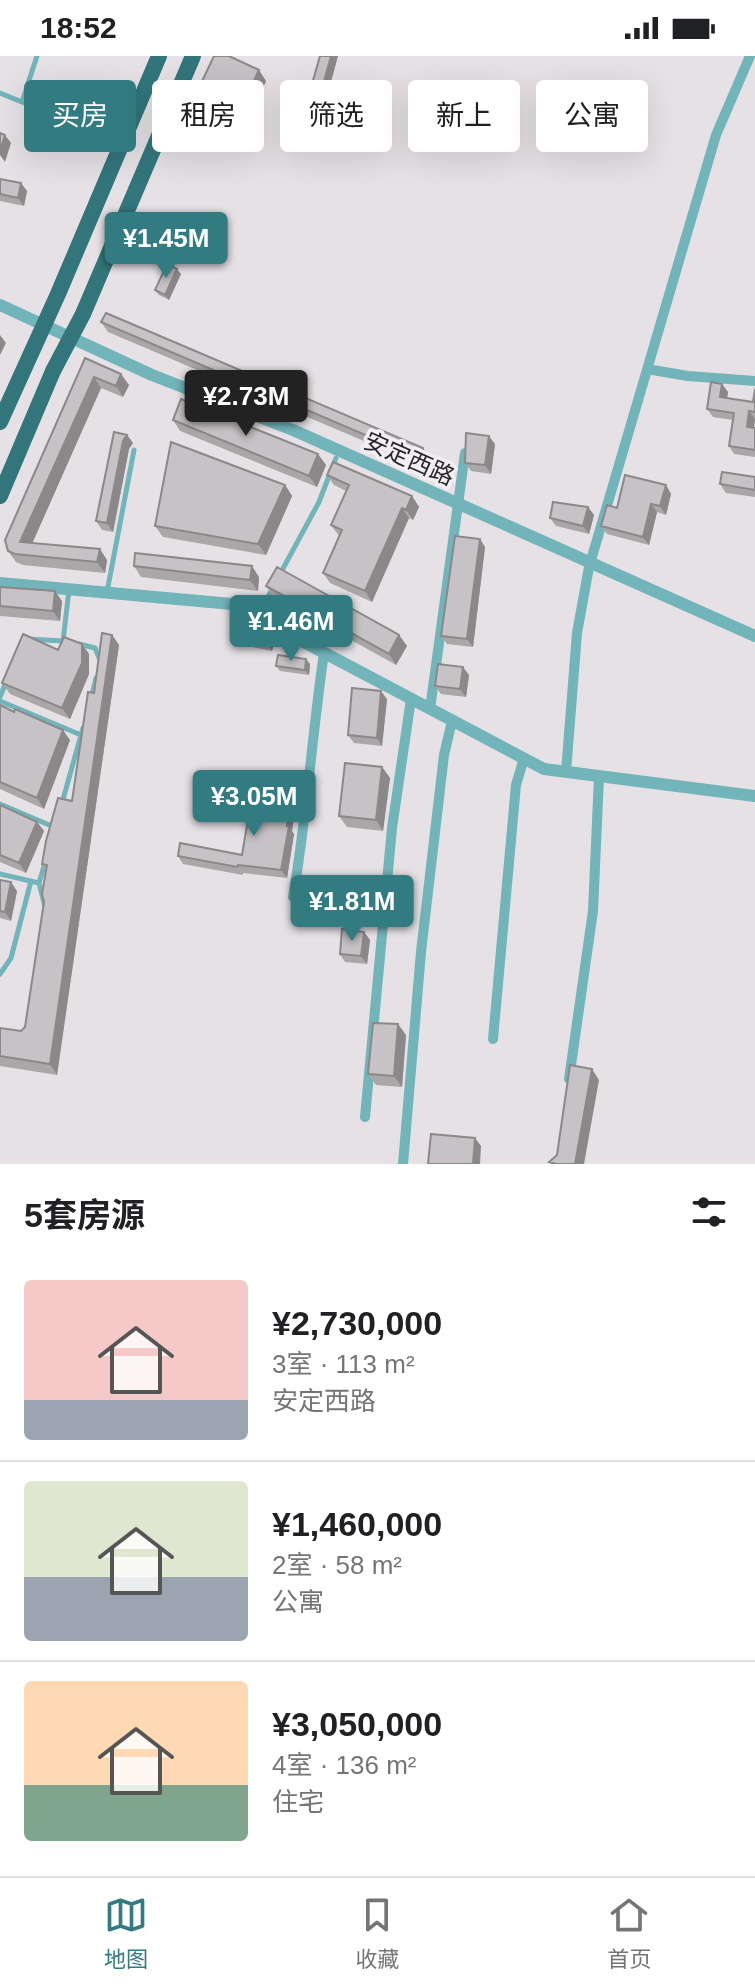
<!DOCTYPE html>
<html lang="zh">
<meta charset="utf-8">
<style>
body{margin:0;font-family:Arial,"Noto Sans SC",sans-serif;background:#f2f2f2;color:#202124;height:100vh;display:flex;flex-direction:column;font-size:30px;white-space:nowrap}
*{box-sizing:border-box;margin:0}
p{font-size:26px;color:#757577}
.icon{flex:none;width:44px;height:44px;fill:none;stroke:currentColor;stroke-width:2;stroke-linecap:round;stroke-linejoin:round}
.map{position:relative;height:1108px;overflow:hidden}
.side{display:flex;flex-direction:column;background:#fff;flex:1}
.side>*{flex:none}
.guide{position:absolute;left:24px;top:24px;width:708px;height:72px;display:flex;gap:16px}
.price{position:absolute;translate:-50% -68px;padding:0 18px;border-radius:8px;background:#327b81;color:#fff;font-size:26px;line-height:52px;filter:drop-shadow(0 2px 4px #0008)}
.price::after{content:'';position:absolute;left:50%;top:48px;width:24px;height:18px;margin-left:-12px;background:inherit;clip-path:polygon(0 0,100% 0,50% 100%)}
.price.active{background:#222;color:#fff}
ul{padding:0;list-style:none}
li{display:flex;align-items:center;gap:24px;height:200px;padding:0 24px}
li+li{border-top:2px solid #e0e0e0}
li span{display:grid;place-items:center;flex:none;width:224px;height:160px;border-radius:8px;color:#555}
li>.icon{margin-inline-start:auto}
span .icon{width:96px;height:96px;fill:#fffc;stroke-width:1}
li b{font-size:34px}
h2{display:flex;justify-content:space-between;align-items:center;height:96px;padding:0 24px;font-size:34px}
.chip{padding:0 28px;border-radius:8px;background:#fff;box-shadow:0 8px 32px #0002;font-size:28px;line-height:72px}
.chip.active{background:#327b81;color:#fff}
.status{display:flex;justify-content:space-between;align-items:center;height:56px;padding:0 40px;background:#fff;direction:ltr}
.status svg{height:22px;fill:currentColor}
.dock{display:flex;justify-content:space-around;align-items:center;height:112px;border-top:2px solid #e0e0e0;background:#fff;font-size:22px;color:#757577}
.dock a{display:grid;justify-items:center;gap:4px}
.dock .active{color:#327b81}
.map>svg:first-child{display:block}
.lines{fill:none;stroke-linecap:round;stroke-linejoin:round}
.service{stroke:#71b4ba;stroke-width:5}
.minor{stroke:#71b4ba;stroke-width:10}
.tertiary{stroke:#71b4ba;stroke-width:12}
.trunk{stroke:#32767c;stroke-width:16}
.wall{fill:#aaa7a9}
.shaded-wall{fill:#8b888a}
.building{fill:#c6c2c5;stroke:#8b888a;stroke-width:2}
.labels{text-anchor:middle;stroke-width:7;stroke-linejoin:round;paint-order:stroke}
.street-label{font-size:24px;fill:#282628;stroke:#f3eef2}
</style>
<div class="status"><b>18:52</b><svg viewBox="0 0 49 12"><path d="M0 12V9h3v3zM5 12V6h3v6zM10 12V3h3v9zM15 12V0h3v12zM26 1h20v11H26zM47 4h2v5h-2z"/></svg></div>
<div class="map">
<svg width="755" height="1108" viewBox="0 0 755 1108">
<rect width="100%" height="100%" fill="#e5e1e5"/>
<g class="lines">
<path class="service" d="M37 0 22 46 121 85
M0 37 22 46
M279 520 319 446 336 402
M107 536 134 394
M256 561 273 532
M28 583 63 585 69 534
M79 588 95 592 100 604
M0 641 6 626
M91 643 96 622
M0 645 81 679
M62 747 83 672
M0 748 54 771
M0 818 39 827
M45 851 39 827 45 807
M0 918 11 902 31 825"/>
<path class="minor" d="M647 313 688 320 755 325
M430 653 465 397
M566 716 577 577 589 511 716 79 750 0
M293 841C307 760 312 678 324 597
M493 983 516 729 524 702
M569 1023 593 855 599 721
M365 1061 392 772 411 643
M403 1108 421 896 444 699 452 665"/>
<path class="tertiary" d="M0 249 152 319 293 374 755 580
M0 527 232 548 544 713 755 740"/>
<path class="trunk" d="M0 366 58 238 159 0
M0 440 53 315 83 258 193 0"/>
</g>
<path class="wall" d="M320 0H338L325 47 303 41 298 33 312 28Z
M266 25 244 73 202 53 194 42Z
M0 123 27 135 24 150 0 145Z
M181 218 169 244 159 239 155 234Z
M101 266 423 392 429 401 425 411 108 276Z
M85 302 129 329 123 341 101 332 32 487 107 504 105 517 23 509 16 506 8 495Z
M722 328 728 336 727 342 753 346 755 333V363L754 372H755V401L734 398 729 390 733 364 713 361 707 353Z
M173 364 326 409 317 431 180 375Z
M127 379 133 387 129 393 113 476 102 474 96 465Z
M495 388 491 418 471 415 465 407Z
M327 419 412 440 419 451 413 464 409 462 372 546 330 527 323 517 339 480 331 469 346 435 334 429Z
M755 421V441L726 437 720 428Z
M285 429 292 440 266 499 163 481 155 470Z
M666 429 671 438 666 459 657 456 649 489 607 478 601 470 617 452Z
M588 451 594 459 589 478 556 470 550 462Z
M485 491 473 591 447 588 441 580Z
M134 510 259 521 258 535 141 521Z
M266 530 399 579 407 590 396 609 274 541Z
M0 531 62 545 60 565 0 560Z
M112 579 119 589 57 1019 0 1010V972L21 975 25 971 44 846 46 814 42 808 72 745 94 637Z
M271 579 275 584 272 595 247 590 243 585Z
M82 588 89 598V618L70 663 10 638 2 627 58 594Z
M310 608 309 619 280 615 276 610Z
M469 619 466 641 441 638 435 630Z
M387 643 382 690 354 687 348 679Z
M0 649 70 684 44 753 0 733Z
M382 711 390 722 383 775 347 771 339 760Z
M0 749 37 766 44 775 26 817 0 806Z
M295 753 292 775 294 778 287 822 243 817V819L183 808 178 800 242 799Z
M0 824 17 835 11 865 0 862Z
M364 876 370 884 367 908 345 906 340 898Z
M406 979 402 1031 376 1029 368 1018Z"/>
<path class="shaded-wall" d="M331 0H338L325 47 320 40Z
M259 14 266 25 244 73 236 62Z
M5 79 11 87 5 106 0 99V95Z
M21 127 27 135 24 150 18 142Z
M177 213 181 218 169 244 165 239Z
M0 279 6 287 0 299Z
M121 318 129 329 123 341 116 330Z
M94 321 101 332 28 497 20 486Z
M722 328 728 336 726 349 720 341Z
M749 355 755 363 753 379 747 371Z
M127 379 133 387 129 393 113 476 107 467 123 385Z
M489 380 495 388 491 418 485 409Z
M423 392 429 401 425 411 419 402Z
M318 398 326 409 317 431 309 420Z
M285 429 292 440 266 499 258 488Z
M666 429 671 438 666 459 660 450Z
M412 440 419 451 413 464 406 454Z
M651 448 657 456 649 489 643 481Z
M588 451 594 459 589 478 583 470Z
M402 452 409 462 372 546 365 535Z
M480 483 485 491 473 591 467 583Z
M100 493 107 504 105 517 97 506Z
M252 510 259 521 258 535 250 524Z
M55 535 62 545 60 565 53 555Z
M112 579 119 589 57 1019 50 1008Z
M271 579 275 584 272 595 269 590Z
M399 579 407 590 396 609 389 598Z
M82 588 89 598V618L70 663 62 652Z
M306 603 310 608 309 619 305 614Z
M463 611 469 619 466 641 460 633Z
M381 635 387 643 382 690 377 682Z
M63 674 70 684 44 753 37 742Z
M382 711 390 722 383 775 376 764Z
M290 745 295 753 292 775 294 778 287 822 281 814Z
M37 766 44 775 26 817 19 807Z
M11 826 17 835 11 865 5 856Z
M364 876 370 884 367 908 361 900Z
M398 968 406 979 402 1031 394 1020Z
M592 1013 599 1024 584 1108H575Z
M475 1082 481 1090 480 1108H473Z"/>
<path class="building" d="M214 0H229L259 14 236 62 194 42Z
M320 0H331L320 40 298 33 300 25 312 28Z
M0 77 5 79 0 95Z
M0 123 21 127 18 142 0 138Z
M167 208 177 213 165 239 155 234Z
M106 257 423 392 419 402 101 266Z
M85 302 121 318 116 330 94 321 20 486 100 493 97 506 15 498 8 495 5 484Z
M711 326 722 328 720 341 753 346 755 333V356L749 355 747 371 755 372V394L729 390 734 357 707 353Z
M181 343 318 398 309 420 173 364Z
M114 376 127 379 123 385 107 467 96 465Z
M466 377 489 380 485 409 465 407Z
M171 386 285 429 258 488 155 470Z
M333 406 412 440 406 454 402 452 365 535 323 517 342 474 331 469 349 429 327 419Z
M722 416 755 421V434L720 428Z
M625 419 666 429 660 450 651 448 643 481 601 470 607 449 617 452Z
M553 446 588 451 583 470 550 462Z
M455 480 480 483 467 583 441 580Z
M135 497 252 510 250 524 134 510Z
M277 511 399 579 389 598 266 530Z
M0 531 55 535 53 555 0 550Z
M248 575 271 579 269 590 243 585Z
M102 577 112 579 50 1008 0 1000V972L21 975 25 971 44 846 42 838 47 809 42 808 46 785 58 742 72 745 88 636 94 637Z
M23 578 58 594 64 581 82 588V607L62 652 2 627Z
M278 599 306 603 305 614 276 610Z
M438 608 463 611 460 633 435 630Z
M352 632 381 635 377 682 348 679Z
M0 649 14 656 15 653 63 674 37 742 0 726Z
M345 707 382 711 376 764 339 760Z
M252 740 290 745 287 770H289L281 814 238 809 237 811 178 800 180 787 242 799Z
M0 749 37 766 19 807 0 799Z
M0 824 11 826 5 856 0 855Z
M342 873 364 876 361 900 340 898Z
M373 967 398 968 394 1020 368 1018Z
M570 1009 592 1013 575 1108H556L549 1106 557 1099Z
M431 1078 475 1082 473 1108H428Z"/>
<g class="labels">
<g class="street-label">
<text transform="translate(409 403) rotate(24)" y="8">安定西路</text>
</g>
</g>
</svg>
<b class="price" style="left:166px;top:224px">¥1.45M</b>
<b class="price active" style="left:246px;top:382px">¥2.73M</b>
<b class="price" style="left:291px;top:607px">¥1.46M</b>
<b class="price" style="left:254px;top:782px">¥3.05M</b>
<b class="price" style="left:352px;top:887px">¥1.81M</b>
<div class="guide">
<a class="chip active">买房</a>
<a class="chip">租房</a>
<a class="chip">筛选</a>
<a class="chip">新上</a>
<a class="chip">公寓</a>
</div>
</div>
<section class="side">
<h2>5套房源<svg class="icon" aria-label="filters" viewBox="0 0 24 24"><path d="M4 7h16M4 17h16"/><circle cx="9" cy="7" r="2"/><circle cx="15" cy="17" r="2"/></svg></h2>
<ul>
<li><span style="background:linear-gradient(#f6c9c9 75%,#9aa5b1 0)"><svg class="icon" aria-label="home" viewBox="0 0 24 24"><path d="M3 11l9-7 9 7M6 9v11h12V9"/></svg></span><div><b>¥2,730,000</b><p>3室 · 113 m²</p><p>安定西路</p></div></li>
<li><span style="background:linear-gradient(#dfe7d0 60%,#9aa5b1 0)"><svg class="icon" aria-label="home" viewBox="0 0 24 24"><path d="M3 11l9-7 9 7M6 9v11h12V9"/></svg></span><div><b>¥1,460,000</b><p>2室 · 58 m²</p><p>公寓</p></div></li>
<li><span style="background:linear-gradient(#ffd9b3 65%,#7fa58c 0)"><svg class="icon" aria-label="home" viewBox="0 0 24 24"><path d="M3 11l9-7 9 7M6 9v11h12V9"/></svg></span><div><b>¥3,050,000</b><p>4室 · 136 m²</p><p>住宅</p></div></li>
</ul>
</section>
<nav class="dock">
<a class="active"><svg class="icon" aria-label="map" viewBox="0 0 24 24"><path d="M3 6l6-2 6 2 6-2v14l-6 2-6-2-6 2zM9 4v14M15 6v14"/></svg>地图</a>
<a><svg class="icon" aria-label="saved" viewBox="0 0 24 24"><path d="M7 4h10v16l-5-4-5 4z"/></svg>收藏</a>
<a><svg class="icon" aria-label="home" viewBox="0 0 24 24"><path d="M3 11l9-7 9 7M6 9v11h12V9"/></svg>首页</a>
</nav>
